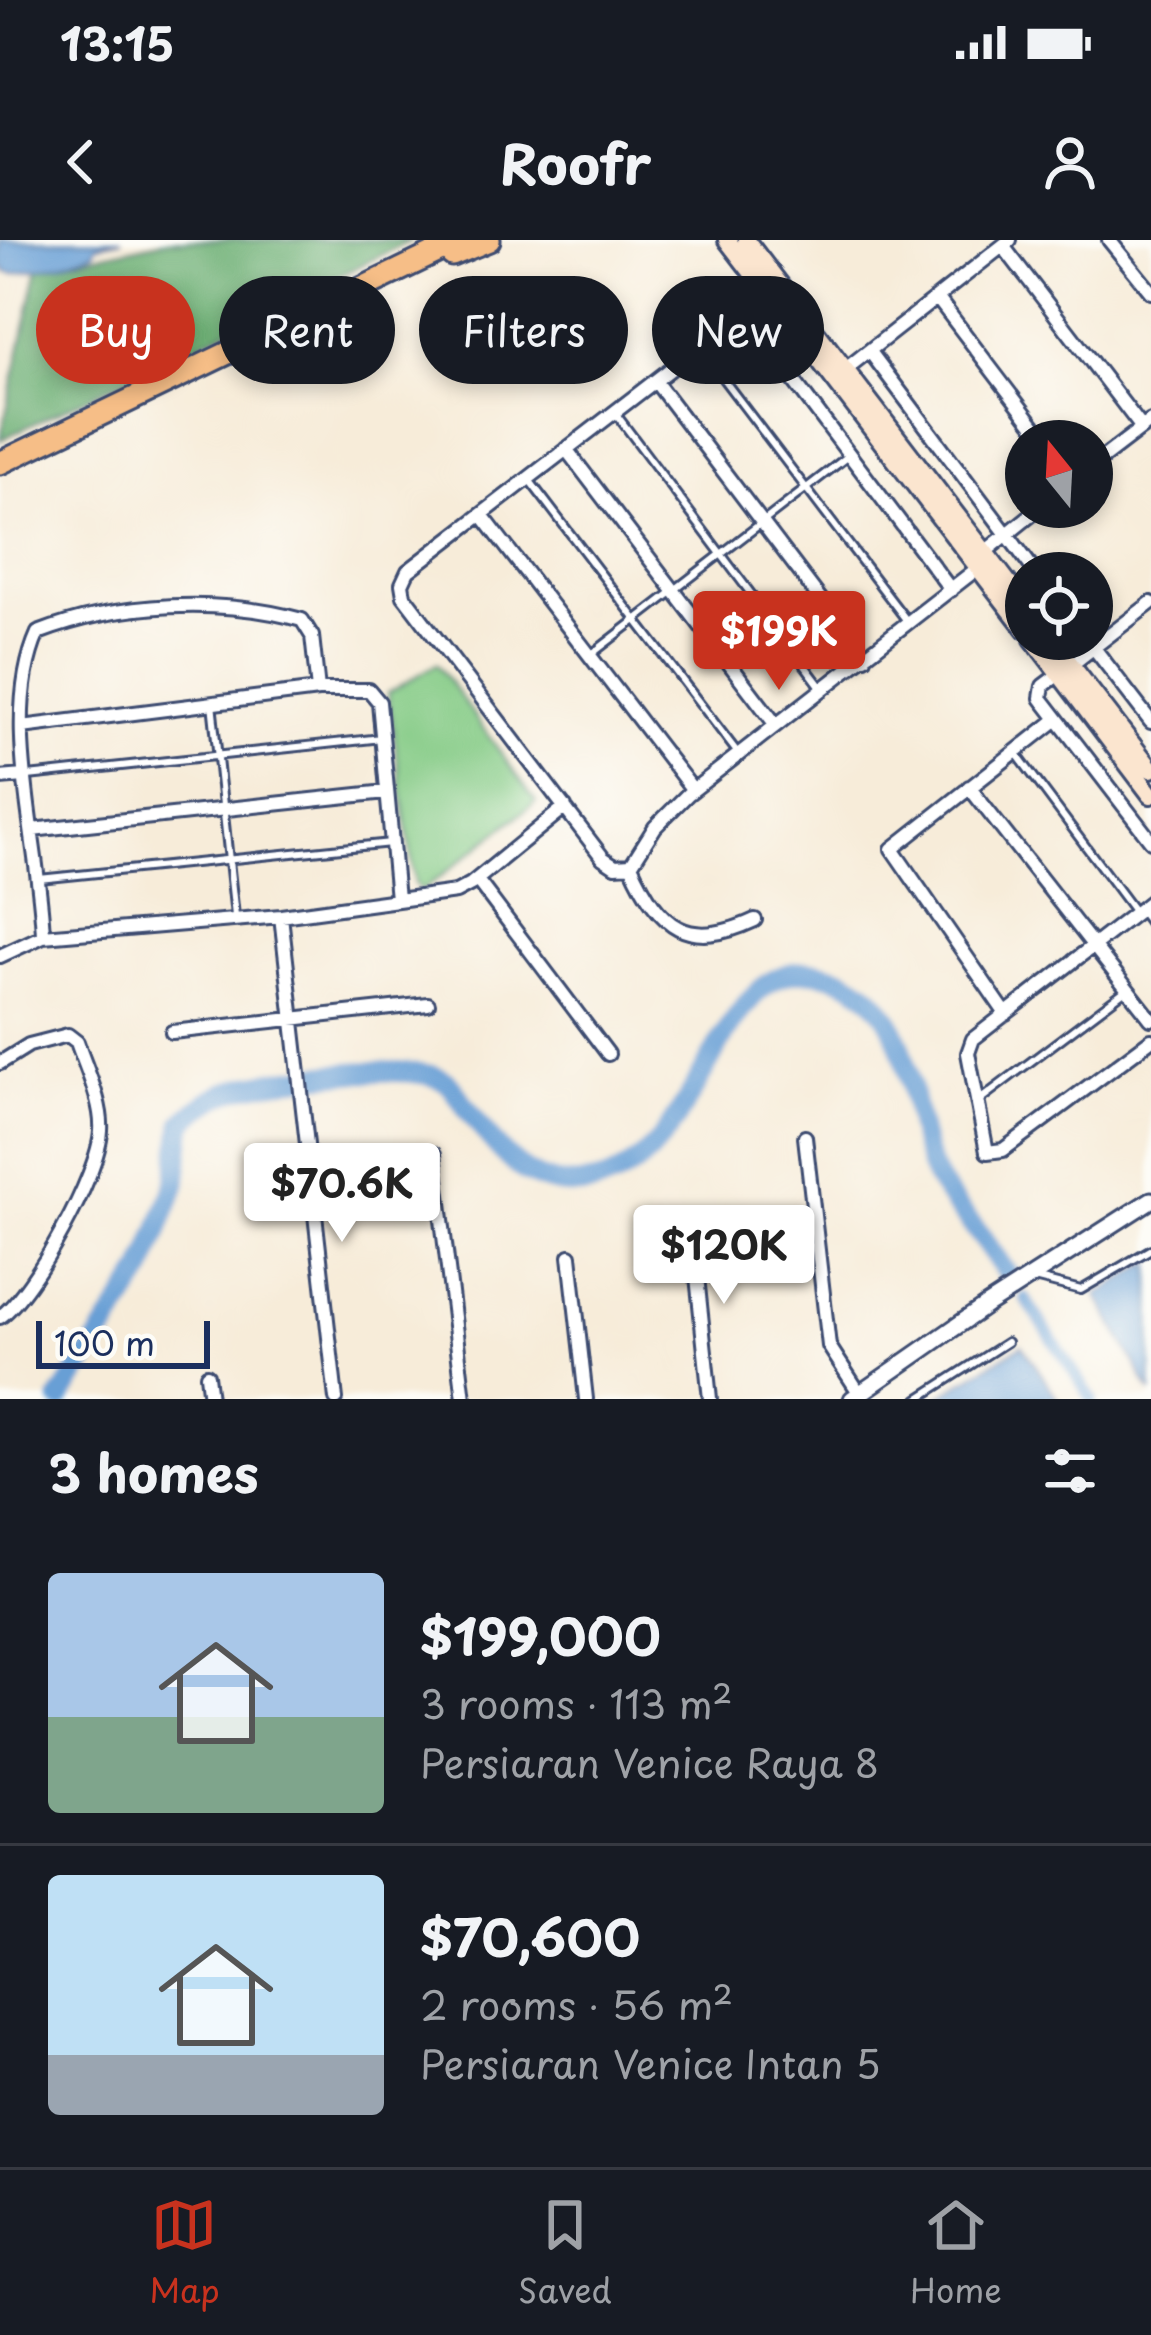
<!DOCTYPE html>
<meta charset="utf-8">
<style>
body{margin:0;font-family:"Playpen Sans",sans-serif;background:#242831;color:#f1f3f6;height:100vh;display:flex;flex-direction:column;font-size:45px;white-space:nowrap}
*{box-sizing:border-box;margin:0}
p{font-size:39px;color:#9ea1a6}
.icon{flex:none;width:66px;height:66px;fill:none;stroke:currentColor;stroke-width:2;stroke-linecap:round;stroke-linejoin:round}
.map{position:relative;height:1159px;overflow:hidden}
.drawer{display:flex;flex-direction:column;background:#171b24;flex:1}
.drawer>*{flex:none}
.hud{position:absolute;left:36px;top:36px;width:1080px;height:108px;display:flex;gap:24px}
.needle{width:78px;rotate:342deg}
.controls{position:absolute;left:1005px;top:180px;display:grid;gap:24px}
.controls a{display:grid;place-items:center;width:108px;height:108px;border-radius:50%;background:#171b24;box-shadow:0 6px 18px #0003;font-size:60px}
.scale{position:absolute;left:36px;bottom:30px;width:174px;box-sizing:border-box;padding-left:12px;border:6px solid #1b2f5e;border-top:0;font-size:33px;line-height:42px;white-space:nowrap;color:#1b2f5e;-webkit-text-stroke:9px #fdfcf7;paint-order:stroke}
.price{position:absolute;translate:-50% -102px;padding:0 27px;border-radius:12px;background:#fff;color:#222;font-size:39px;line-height:78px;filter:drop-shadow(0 3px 6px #0008)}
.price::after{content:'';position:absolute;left:50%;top:72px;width:36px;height:27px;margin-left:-18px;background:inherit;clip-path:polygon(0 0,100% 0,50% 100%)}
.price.active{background:#c8321e;color:#fff}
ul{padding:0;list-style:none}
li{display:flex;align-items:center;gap:36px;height:300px;padding:0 48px}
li+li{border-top:3px solid #363941}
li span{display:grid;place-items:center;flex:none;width:336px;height:240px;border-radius:12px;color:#555}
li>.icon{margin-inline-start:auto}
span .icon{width:144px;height:144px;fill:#fffc;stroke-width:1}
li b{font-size:51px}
h2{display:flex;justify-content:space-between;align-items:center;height:144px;padding:0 48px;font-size:51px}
.chip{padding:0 42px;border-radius:54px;background:#171b24;box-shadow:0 6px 18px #0003;font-size:42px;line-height:108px}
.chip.active{background:#c8321e;color:#fff}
.status{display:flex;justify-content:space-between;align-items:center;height:84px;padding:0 60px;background:#171b24;direction:ltr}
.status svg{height:33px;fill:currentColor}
header{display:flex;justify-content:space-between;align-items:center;height:156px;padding:0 48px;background:#171b24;font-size:54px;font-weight:700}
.menu{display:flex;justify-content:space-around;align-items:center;height:168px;border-top:3px solid #363941;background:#171b24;font-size:33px;color:#9ea1a6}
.menu a{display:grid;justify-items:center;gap:6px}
.menu .active{color:#c8321e}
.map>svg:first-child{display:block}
.green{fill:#85cb86;stroke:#507d72;stroke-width:3}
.forest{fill:#6caf73;stroke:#446f68;stroke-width:3}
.water{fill:#679fd5;stroke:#41679a;stroke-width:3}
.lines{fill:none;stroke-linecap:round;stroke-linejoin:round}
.canal{stroke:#679fd5;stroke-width:12}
.river{stroke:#679fd5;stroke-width:21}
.service-casing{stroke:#3c4b70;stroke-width:12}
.minor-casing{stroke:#3c4b70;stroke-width:18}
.tertiary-casing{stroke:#3c4b70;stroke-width:21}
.secondary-casing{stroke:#3c4b70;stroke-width:22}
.trunk-casing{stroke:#3c4b70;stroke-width:27}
.service{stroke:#fff;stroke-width:6}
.minor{stroke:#fff;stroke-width:12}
.tertiary{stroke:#fff;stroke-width:15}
.secondary{stroke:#fbe5cf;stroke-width:16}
.trunk{stroke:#f6be87;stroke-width:21}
</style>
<div class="status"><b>13:15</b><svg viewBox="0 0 49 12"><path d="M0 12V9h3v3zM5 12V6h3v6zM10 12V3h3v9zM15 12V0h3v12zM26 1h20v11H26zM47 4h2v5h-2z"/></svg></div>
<header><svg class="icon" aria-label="back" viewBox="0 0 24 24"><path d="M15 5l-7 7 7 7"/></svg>Roofr<svg class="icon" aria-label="person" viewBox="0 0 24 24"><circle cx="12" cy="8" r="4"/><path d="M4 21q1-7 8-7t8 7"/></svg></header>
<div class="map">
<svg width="1151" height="1159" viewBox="0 0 1151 1159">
<rect width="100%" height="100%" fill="#fdfcf7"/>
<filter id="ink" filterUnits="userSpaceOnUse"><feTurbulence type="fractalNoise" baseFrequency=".00833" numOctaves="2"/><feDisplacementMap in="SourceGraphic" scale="24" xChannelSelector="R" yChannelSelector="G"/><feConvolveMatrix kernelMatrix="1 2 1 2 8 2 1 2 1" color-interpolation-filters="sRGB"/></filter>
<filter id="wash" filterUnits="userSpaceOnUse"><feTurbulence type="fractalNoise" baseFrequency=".004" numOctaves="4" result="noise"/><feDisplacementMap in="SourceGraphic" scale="48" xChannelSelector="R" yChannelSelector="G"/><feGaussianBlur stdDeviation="2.7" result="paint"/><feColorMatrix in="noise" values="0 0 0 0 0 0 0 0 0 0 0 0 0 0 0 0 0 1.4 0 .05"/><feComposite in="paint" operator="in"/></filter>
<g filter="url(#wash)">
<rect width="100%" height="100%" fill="#f7ecd9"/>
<path class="green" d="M437 424 536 562 422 651 415 644 388 453Z"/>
<path class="forest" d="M170 0H413L0 200 38 28Z"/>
<path class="water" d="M0 0H122L97 5 94 12 61 24 13 34 6 32 0 21Z
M1151 1022V1153L1097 1055Z
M1022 1105 1058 1159H935Z"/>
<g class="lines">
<path class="canal" d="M1025 1058 1092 1159"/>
<path class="river" d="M60 1159 143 1032 176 944 183 883C197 870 208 860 227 852 266 837 405 822 442 839 452 843 458 857 465 866 497 909 527 952 587 944 714 929 711 679 847 741 916 773 906 865 930 925 941 953 966 975 983 999 992 1011 1000 1024 1009 1036"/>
</g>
</g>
<g filter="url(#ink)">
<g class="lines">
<g class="service-casing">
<path id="service" d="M701 110 907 381
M616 174 821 447
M530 241 737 512
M593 413 848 216
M212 463 235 676
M1016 513 1134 671
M28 536 382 498
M39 639 391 603
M1140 670 1151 685
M977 862 1127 749
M1034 1038 1081 1050 1151 1009
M918 1159 1007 1102"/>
</g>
<g class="minor-casing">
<path id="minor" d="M1109 0 1151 52
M1003 6 1142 188
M938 59 1046 201
M743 73 951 350
M871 113 1036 333
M847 128 1010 0
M655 141 865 418
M566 209 776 485
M1092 226 1151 181
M482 275 693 550
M985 312 1041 267
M1087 399 1151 482
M1071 425 1151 363
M1059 434 1043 446 1041 458 1151 601
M22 487 318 450H369L379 462 397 659
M0 538 24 536
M969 547 1151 779
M32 590 386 552
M631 625 615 626 603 618 404 356 402 344 408 331 772 51
M631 625 655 587 688 554 978 328
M631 625C660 689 688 711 755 680
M477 640 608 814
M1151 661 973 799 968 813 987 912 1003 910 1151 800
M281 676 336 1159
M43 696C40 605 0 477 38 393 118 362 220 357 302 380L312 396 318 450
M0 716 43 696 281 676 456 652 471 644 565 567
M1006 774 892 609 1057 479
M172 792 428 764
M0 823 29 805 68 795 77 802C86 829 103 863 101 891 99 934 34 1052 0 1077
M805 897 829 1106 860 1154
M434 914 464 1159
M691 980 710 1159
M570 1016 586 1159
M207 1135 210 1159"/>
</g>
<g class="tertiary-casing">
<path id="tertiary" d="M852 1159 987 1065 1151 960"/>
</g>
<g class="secondary-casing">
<path id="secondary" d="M727 0 1026 390
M746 0 1026 366
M1033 399 1151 555
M1051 399 1151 529"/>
</g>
<g class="trunk-casing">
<path id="trunk" d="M452 15 489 0
M0 223 462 0"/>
</g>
<use href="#service" class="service"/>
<use href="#minor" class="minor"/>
<use href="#tertiary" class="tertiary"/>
<use href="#secondary" class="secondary"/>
<use href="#trunk" class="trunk"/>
</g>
</g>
</svg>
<div class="controls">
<a><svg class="needle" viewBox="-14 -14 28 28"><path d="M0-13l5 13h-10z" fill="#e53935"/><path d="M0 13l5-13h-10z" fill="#9ea1a6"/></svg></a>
<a><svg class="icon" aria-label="locate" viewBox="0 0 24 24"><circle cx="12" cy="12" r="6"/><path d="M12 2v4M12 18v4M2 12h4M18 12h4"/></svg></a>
</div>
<div class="scale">100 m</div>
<b class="price active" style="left:779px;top:453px">$199K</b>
<b class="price" style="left:342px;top:1005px">$70.6K</b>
<b class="price" style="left:724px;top:1067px">$120K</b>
<div class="hud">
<a class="chip active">Buy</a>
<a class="chip">Rent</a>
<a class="chip">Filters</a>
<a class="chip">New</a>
</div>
</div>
<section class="drawer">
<h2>3 homes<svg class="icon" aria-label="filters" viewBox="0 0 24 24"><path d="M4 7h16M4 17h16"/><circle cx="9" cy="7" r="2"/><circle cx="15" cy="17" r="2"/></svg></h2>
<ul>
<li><span style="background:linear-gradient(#a9c7e8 60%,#7fa58c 0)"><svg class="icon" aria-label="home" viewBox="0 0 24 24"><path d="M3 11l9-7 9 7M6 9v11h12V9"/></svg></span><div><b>$199,000</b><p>3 rooms · 113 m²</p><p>Persiaran Venice Raya 8</p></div></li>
<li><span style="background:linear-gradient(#bfe0f5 75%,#9aa5b1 0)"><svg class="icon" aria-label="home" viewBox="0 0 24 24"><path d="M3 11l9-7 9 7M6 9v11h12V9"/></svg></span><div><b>$70,600</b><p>2 rooms · 56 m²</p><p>Persiaran Venice Intan 5</p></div></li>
</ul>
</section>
<nav class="menu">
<a class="active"><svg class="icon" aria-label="map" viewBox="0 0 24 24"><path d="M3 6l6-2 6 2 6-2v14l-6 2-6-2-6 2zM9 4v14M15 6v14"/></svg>Map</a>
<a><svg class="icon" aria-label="saved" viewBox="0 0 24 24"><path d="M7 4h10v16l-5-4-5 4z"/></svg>Saved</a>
<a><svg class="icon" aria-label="home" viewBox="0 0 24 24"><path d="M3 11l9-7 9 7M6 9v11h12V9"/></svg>Home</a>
</nav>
